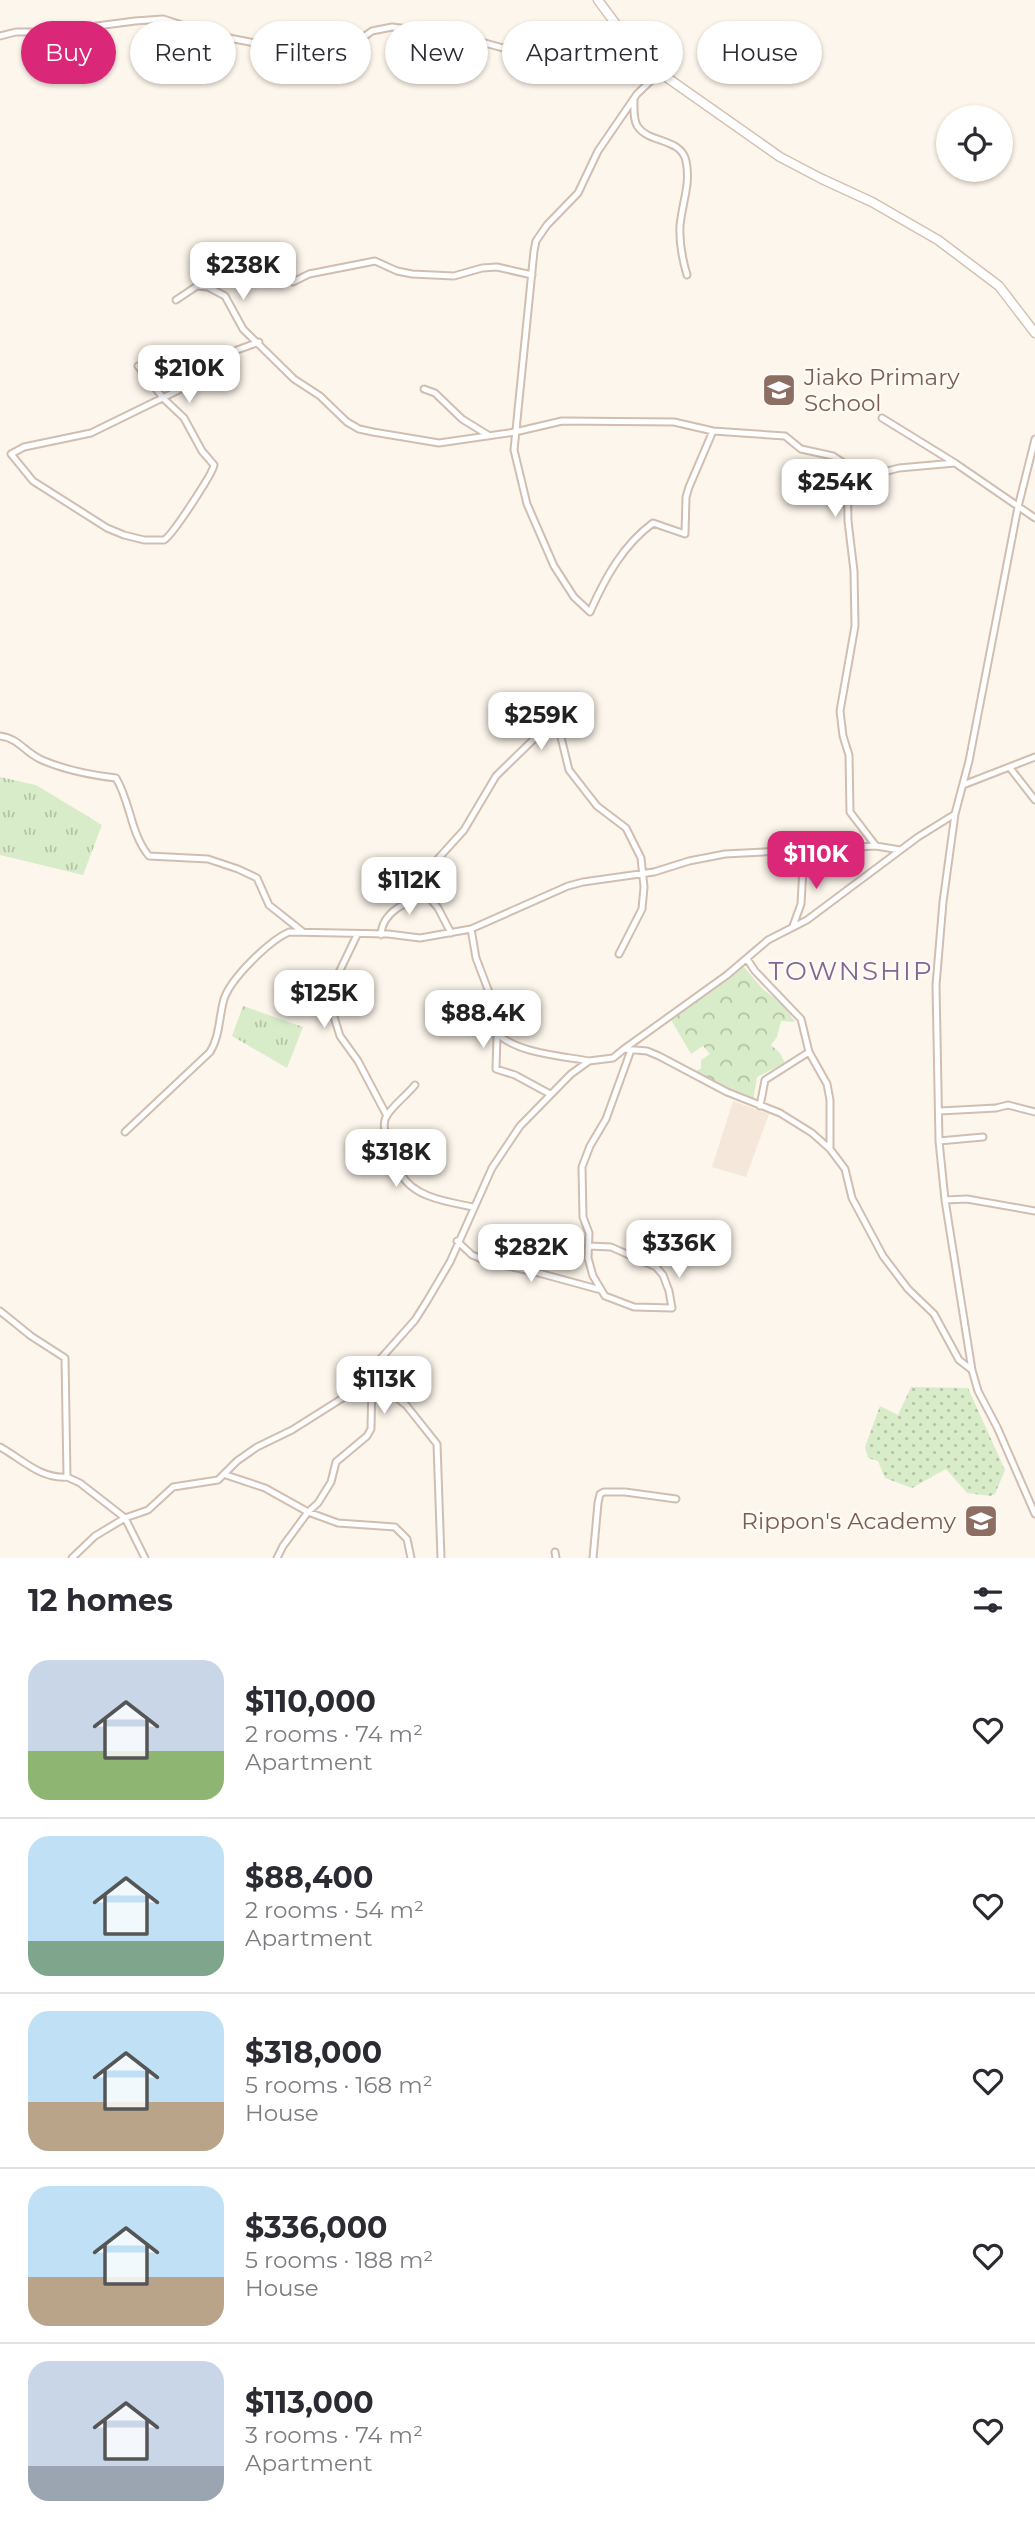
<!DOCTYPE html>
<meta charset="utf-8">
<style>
body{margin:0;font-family:Montserrat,sans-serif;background:#f2f2f3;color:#2b2b33;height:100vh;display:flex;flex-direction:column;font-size:26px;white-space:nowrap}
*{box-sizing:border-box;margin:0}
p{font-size:23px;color:#7c7c81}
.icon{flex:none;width:38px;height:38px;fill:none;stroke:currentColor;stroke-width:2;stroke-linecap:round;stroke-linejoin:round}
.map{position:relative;height:1558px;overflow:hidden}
.drawer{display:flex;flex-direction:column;background:#fff;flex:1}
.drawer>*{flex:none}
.banner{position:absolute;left:21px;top:21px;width:994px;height:63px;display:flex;gap:14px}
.buttons{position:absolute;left:936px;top:105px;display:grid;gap:14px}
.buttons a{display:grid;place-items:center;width:77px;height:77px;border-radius:50%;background:#fff;box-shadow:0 2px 5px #0004;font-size:35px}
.price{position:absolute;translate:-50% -60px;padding:0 16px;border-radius:14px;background:#fff;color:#222;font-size:23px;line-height:46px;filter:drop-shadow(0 2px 4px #0008)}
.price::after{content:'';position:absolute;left:50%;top:42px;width:21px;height:16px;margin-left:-10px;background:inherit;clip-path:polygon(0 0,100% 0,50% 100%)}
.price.selected{background:#db2777;color:#fff}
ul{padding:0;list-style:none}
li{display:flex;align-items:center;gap:21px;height:175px;padding:0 28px}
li+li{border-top:2px solid #e1e1e2}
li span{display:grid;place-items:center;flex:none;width:196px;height:140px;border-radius:21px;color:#555}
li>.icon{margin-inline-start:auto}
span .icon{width:84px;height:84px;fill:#fffc;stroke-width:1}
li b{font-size:30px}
h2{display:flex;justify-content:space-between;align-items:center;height:84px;padding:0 28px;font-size:30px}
.tag{padding:0 24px;border-radius:32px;background:#fff;box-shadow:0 2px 5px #0004;font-size:24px;line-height:63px}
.tag.selected{background:#db2777;color:#fff}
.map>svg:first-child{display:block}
.residential{fill:#f5e8da}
.grass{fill:url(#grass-dots)}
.forest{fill:url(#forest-crowns)}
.park{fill:url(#park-tufts)}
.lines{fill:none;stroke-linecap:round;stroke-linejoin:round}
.street-casing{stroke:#d1beb0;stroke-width:9}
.secondary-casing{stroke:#d6c0b0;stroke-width:11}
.street{stroke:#fff;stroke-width:5}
.secondary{stroke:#fff;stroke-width:8}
.labels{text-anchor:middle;stroke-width:5;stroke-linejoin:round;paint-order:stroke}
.education-label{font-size:23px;fill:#785e54;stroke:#fffaf3;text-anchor:start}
.quarter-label{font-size:26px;letter-spacing:2px;fill:#846695;stroke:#fffaf3}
</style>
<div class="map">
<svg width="1035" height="1558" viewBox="0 0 1035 1558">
<defs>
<pattern id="grass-dots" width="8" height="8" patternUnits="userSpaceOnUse" patternTransform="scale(1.75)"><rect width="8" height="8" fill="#d8ecc9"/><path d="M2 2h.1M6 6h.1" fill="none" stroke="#b4c2a5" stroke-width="1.8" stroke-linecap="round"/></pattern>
<pattern id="forest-crowns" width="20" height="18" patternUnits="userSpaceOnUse" patternTransform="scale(1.75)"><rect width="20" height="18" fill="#d8ecc9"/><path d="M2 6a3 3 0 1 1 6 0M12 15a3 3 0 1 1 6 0" fill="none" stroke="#b4c2a5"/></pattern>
<pattern id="park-tufts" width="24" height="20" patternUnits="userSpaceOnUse" patternTransform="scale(1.75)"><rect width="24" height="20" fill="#d8ecc9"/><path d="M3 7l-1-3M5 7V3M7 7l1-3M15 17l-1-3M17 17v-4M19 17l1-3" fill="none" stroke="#b4c2a5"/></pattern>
</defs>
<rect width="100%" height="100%" fill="#fdf6ec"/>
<path class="residential" d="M733 1101 769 1114 746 1177 712 1167Z"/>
<path class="grass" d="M911 1387 968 1388 1005 1470 995 1494 990 1496 967 1493 946 1469 912 1488 885 1478 878 1461 868 1458 865 1447 880 1406 898 1415Z"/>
<path class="forest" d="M743 966 763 989 784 1006 795 1022 781 1021 777 1037 771 1045 780 1053 785 1063 757 1077 753 1101 695 1076 697 1070 701 1069V1060L710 1054 703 1046 691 1054 670 1018Z"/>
<path class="park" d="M0 777 36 785 102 825 83 875 0 855Z
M243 1006 303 1027 287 1068 232 1036Z"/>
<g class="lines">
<g class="street-casing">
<path id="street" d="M0 36 16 32H51L135 21 163 19 213 35 250 42 312 62 339 58 355 49 365 36 372 31 392 27 452 34 580 69 638 65 647 62
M660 72 637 94 598 151 578 193 547 225 536 241 534 251 514 450 527 504 554 566 574 597 590 612C605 578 623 545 653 523L685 534 686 497 689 487 713 431
M634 100C634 108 633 120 638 127 649 143 681 138 686 161 691 184 682 203 680 226 679 243 682 258 687 275
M293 282 309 274 375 261 397 271 412 274 454 276 482 268 497 267 532 275
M176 300 197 286 208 287 225 296 243 329 294 379 320 396 347 422 359 429 373 432 439 443 515 432 562 421 674 422 713 431 785 436 801 449 833 456 847 465 872 475 899 468 955 463
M138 366 163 398 184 418 202 451 214 465C213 473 172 536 164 540H144L124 535 107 528 33 481 11 454 24 447 91 433 193 383 237 350 259 342
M424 389 435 393 462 419 488 435
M882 418 955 463 1035 518
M1035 439 1018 507 969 761 955 814 943 902 936 985 939 1141 945 1200 972 1370 978 1391 997 1427 1035 1514
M847 465 848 521 854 571 855 626 840 711 843 736 849 755 850 812 876 846
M0 736C19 738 25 753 42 760 65 770 90 775 116 778 131 803 130 833 149 856L208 859 238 869 257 878 269 905 303 932
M1010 768 1035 800
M963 785 1035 757
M793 926 801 904 804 850
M471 929 476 958 492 1000 495 1031C513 1053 562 1056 589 1061
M451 933 438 908 427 895 424 884 426 872 464 830 496 776 536 737 557 721 569 770 597 806 626 828 641 858 644 887 642 909 619 954
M357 935 330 991 329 1001 340 1036 358 1061 387 1116
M381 935C382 911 408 901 427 895
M747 959 755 971 801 1019 809 1052 827 1084 830 1100V1149
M497 1035 496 1069 515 1075 550 1094
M624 1049 727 975 768 940 807 920 918 837 955 814
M415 1085C407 1095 392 1106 386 1117 381 1127 387 1140 391 1148 395 1157 397 1166 401 1174 414 1198 449 1202 473 1207
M760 1106 765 1080 809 1052
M940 1111 996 1108 1008 1105 1035 1112
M125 1132 210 1052C220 1036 219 1016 224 999 231 978 269 941 289 932L388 934 420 938 471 929 568 886 583 882 654 872 689 861 725 854 876 846 900 850
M939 1141 983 1137
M945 1200 967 1199 1035 1211
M457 1241 472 1255 489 1262 535 1272 601 1290
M589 1246 611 1247 656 1267 663 1275 669 1291 672 1308 634 1307 605 1296 593 1276 588 1258 589 1233 583 1217 582 1167 590 1146 606 1119 631 1050
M0 1311 31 1336 65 1358 67 1477 80 1483 125 1518 148 1510 173 1487 218 1480 237 1461 257 1447 292 1430 357 1389 375 1365 415 1320 427 1301 450 1262 492 1168 520 1126 571 1074 589 1061 613 1058 624 1049 647 1051 659 1056 727 1092 780 1113 812 1133 830 1149 845 1169 852 1198 883 1256 908 1289 934 1314 959 1360 972 1370
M372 1379 406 1405 437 1444 441 1558
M0 1447C22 1459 40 1479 67 1477
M226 1475 265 1488 308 1512 318 1503 331 1482 336 1462 367 1436 371 1429 372 1379
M555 1552 556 1558
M72 1558 95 1536 125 1518 145 1558
M277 1558 283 1546 308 1512 338 1523 395 1527 407 1539 411 1558
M593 1558 598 1503 600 1494 604 1492H625L676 1499"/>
</g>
<g class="secondary-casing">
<path id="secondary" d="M598 0 635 50 652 67 780 157 822 179 872 202 938 240 999 286 1035 333"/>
</g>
<use href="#street" class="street"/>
<use href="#secondary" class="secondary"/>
</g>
<defs>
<g id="school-square" transform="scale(1.75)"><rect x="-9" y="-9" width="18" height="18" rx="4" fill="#8d6e63" stroke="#fffaf3"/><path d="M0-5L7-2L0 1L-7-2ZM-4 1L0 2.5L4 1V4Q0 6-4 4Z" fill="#fff"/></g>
</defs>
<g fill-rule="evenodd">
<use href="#school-square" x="779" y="390"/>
<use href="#school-square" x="981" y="1521"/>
</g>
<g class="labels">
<g class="education-label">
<text x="804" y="385">Jiako Primary<tspan x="804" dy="26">School</tspan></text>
<text x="956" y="1529" text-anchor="end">Rippon's Academy</text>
</g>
<g class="quarter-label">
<text x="851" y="980">TOWNSHIP</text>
</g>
</g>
</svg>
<div class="buttons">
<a><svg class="icon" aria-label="locate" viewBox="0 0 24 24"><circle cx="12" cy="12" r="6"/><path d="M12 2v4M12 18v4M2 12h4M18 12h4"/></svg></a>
</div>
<b class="price" style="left:243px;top:302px">$238K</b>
<b class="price" style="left:189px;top:405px">$210K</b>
<b class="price" style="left:835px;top:519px">$254K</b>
<b class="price" style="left:541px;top:752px">$259K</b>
<b class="price selected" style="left:816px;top:891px">$110K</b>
<b class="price" style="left:409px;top:917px">$112K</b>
<b class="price" style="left:324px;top:1030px">$125K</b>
<b class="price" style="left:483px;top:1050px">$88.4K</b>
<b class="price" style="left:396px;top:1189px">$318K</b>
<b class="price" style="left:679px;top:1280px">$336K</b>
<b class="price" style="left:531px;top:1284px">$282K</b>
<b class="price" style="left:384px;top:1416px">$113K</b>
<div class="banner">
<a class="tag selected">Buy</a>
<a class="tag">Rent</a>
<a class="tag">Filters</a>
<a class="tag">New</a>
<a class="tag">Apartment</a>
<a class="tag">House</a>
</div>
</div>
<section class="drawer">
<h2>12 homes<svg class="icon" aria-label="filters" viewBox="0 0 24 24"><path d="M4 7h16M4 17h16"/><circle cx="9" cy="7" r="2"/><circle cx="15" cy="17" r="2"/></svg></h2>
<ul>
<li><span style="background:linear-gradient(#c9d6e8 65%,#8fb573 0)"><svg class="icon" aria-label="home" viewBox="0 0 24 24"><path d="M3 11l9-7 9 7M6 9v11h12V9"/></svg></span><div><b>$110,000</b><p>2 rooms · 74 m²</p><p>Apartment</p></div><svg class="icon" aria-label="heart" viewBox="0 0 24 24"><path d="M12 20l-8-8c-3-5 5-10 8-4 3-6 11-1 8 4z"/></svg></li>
<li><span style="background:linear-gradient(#bfe0f5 75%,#7fa58c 0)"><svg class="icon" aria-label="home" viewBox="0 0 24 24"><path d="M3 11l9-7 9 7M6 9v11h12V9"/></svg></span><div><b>$88,400</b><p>2 rooms · 54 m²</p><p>Apartment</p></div><svg class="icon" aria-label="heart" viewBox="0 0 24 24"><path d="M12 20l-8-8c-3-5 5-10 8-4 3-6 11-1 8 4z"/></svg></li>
<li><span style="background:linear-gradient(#bfe0f5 65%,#b9a48a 0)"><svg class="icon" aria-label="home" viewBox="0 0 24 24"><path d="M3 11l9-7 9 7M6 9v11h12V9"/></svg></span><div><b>$318,000</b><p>5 rooms · 168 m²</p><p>House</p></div><svg class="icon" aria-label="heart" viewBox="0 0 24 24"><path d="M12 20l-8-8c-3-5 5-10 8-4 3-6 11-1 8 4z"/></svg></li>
<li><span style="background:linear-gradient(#bfe0f5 65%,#b9a48a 0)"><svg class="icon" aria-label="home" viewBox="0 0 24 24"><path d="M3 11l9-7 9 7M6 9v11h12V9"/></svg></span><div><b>$336,000</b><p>5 rooms · 188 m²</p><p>House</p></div><svg class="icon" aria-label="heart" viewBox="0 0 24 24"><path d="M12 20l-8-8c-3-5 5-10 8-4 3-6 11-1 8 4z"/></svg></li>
<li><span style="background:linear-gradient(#c9d6e8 75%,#9aa5b1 0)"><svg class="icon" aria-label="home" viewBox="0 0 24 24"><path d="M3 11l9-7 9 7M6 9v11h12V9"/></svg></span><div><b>$113,000</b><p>3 rooms · 74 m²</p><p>Apartment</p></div><svg class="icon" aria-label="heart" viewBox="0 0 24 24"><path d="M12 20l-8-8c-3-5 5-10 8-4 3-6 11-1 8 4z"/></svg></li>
</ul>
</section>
